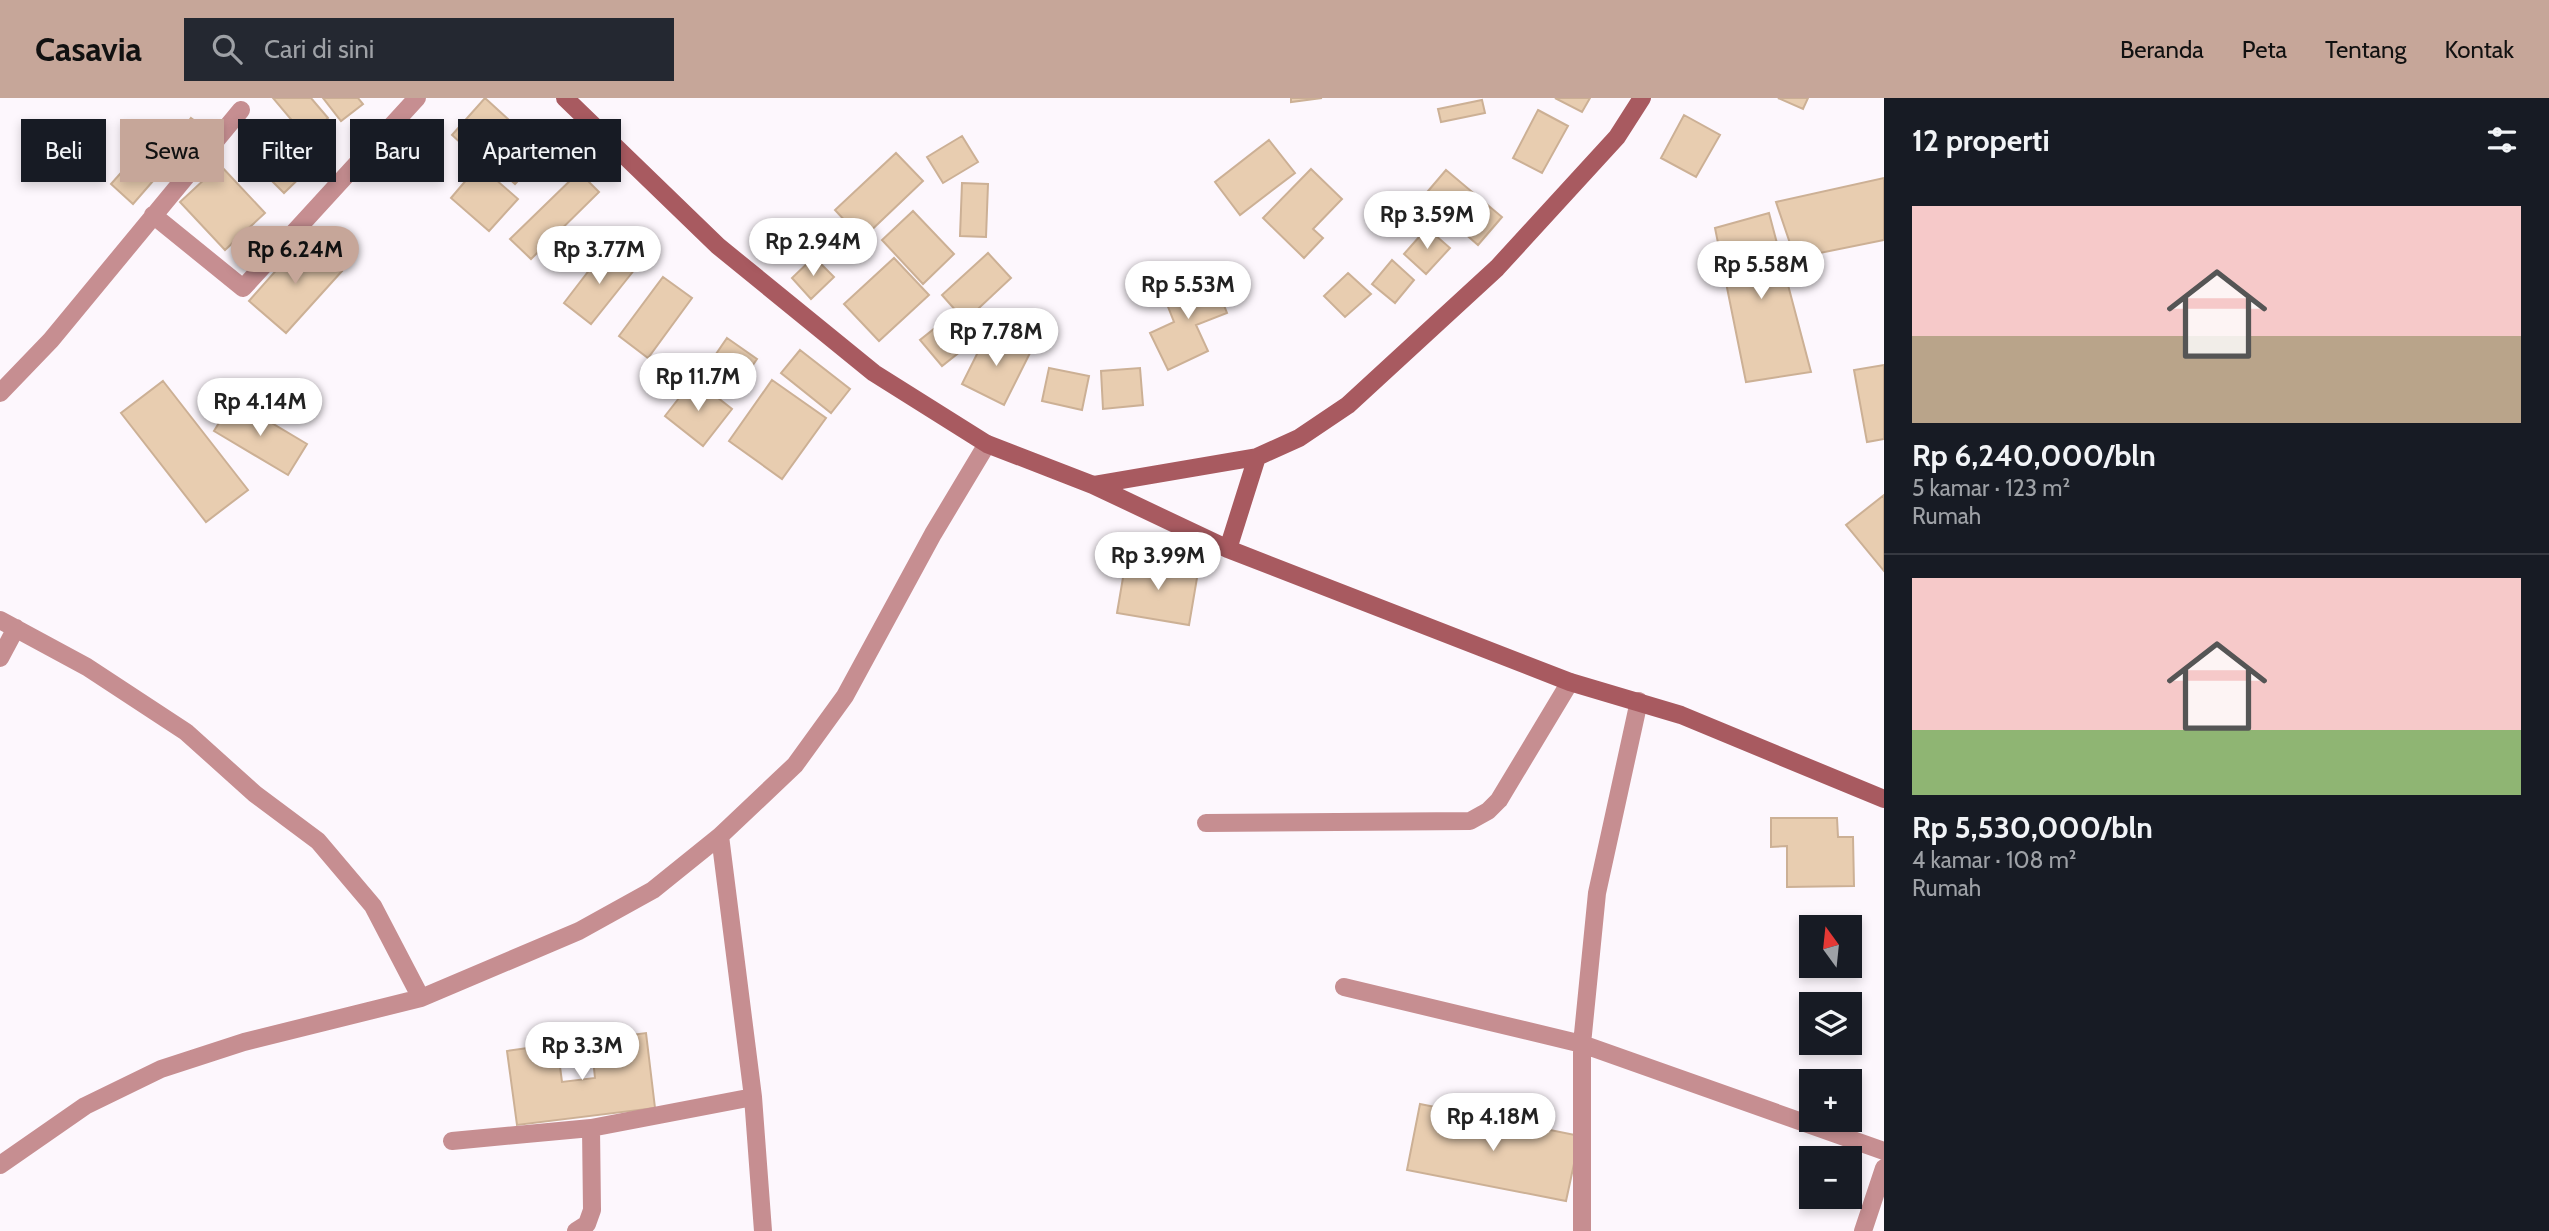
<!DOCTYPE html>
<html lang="id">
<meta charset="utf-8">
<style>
body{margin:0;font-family:Cabin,sans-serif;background:#242831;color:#f1f3f6;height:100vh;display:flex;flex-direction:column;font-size:26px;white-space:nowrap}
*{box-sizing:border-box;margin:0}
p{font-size:23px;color:#9ea1a6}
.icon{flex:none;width:38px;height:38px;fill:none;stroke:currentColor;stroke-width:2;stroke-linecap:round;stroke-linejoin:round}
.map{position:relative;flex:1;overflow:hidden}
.details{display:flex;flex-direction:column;background:#171b24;width:665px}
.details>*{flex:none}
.guide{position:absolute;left:21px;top:21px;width:665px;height:63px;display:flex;gap:14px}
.needle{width:46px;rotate:345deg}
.buttons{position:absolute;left:1799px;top:817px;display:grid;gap:14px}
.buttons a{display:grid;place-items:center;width:63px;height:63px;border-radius:0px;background:#171b24;box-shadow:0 4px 10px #0003;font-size:35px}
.price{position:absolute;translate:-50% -60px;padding:0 16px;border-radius:24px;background:#fff;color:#222;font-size:23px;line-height:46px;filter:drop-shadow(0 2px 4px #0008)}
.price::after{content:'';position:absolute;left:50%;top:42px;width:21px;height:16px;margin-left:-10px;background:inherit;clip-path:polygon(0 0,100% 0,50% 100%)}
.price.selected{background:#c6a699;color:#111}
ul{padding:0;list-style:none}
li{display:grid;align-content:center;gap:14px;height:371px;padding:0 28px}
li+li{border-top:2px solid #363941}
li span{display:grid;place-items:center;height:217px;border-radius:0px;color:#555}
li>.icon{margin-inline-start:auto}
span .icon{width:126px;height:126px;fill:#fffc;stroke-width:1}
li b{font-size:30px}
h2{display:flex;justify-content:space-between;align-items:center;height:84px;padding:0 28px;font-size:30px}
.chip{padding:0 24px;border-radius:0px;background:#171b24;box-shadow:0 4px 10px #0003;font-size:24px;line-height:63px}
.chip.selected{background:#c6a699;color:#111}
header{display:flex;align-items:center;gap:42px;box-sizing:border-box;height:98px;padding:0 35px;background:#c6a699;color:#111}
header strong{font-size:33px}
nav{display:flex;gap:38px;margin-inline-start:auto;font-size:24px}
.search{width:490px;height:63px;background:#242831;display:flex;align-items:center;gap:18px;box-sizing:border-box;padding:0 24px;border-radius:0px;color:#9ea1a6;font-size:26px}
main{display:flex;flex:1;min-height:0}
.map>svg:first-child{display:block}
.building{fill:#e8cdb0;stroke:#ccb095;stroke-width:2}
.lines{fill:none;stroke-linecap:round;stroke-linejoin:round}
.street{stroke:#c68e91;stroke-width:18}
.secondary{stroke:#a85a60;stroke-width:18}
</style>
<header>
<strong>Casavia</strong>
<div class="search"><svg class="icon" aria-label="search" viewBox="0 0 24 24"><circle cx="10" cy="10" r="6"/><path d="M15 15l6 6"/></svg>Cari di sini</div>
<nav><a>Beranda</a><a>Peta</a><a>Tentang</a><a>Kontak</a></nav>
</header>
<main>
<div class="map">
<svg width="1884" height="1133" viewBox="0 0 1884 1133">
<rect width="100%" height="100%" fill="#fdf7fd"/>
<path class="building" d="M273 0H311L328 20 306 39Z
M323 0H358L363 6 341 23Z
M485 0 509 22 475 58 452 37Z
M1291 0H1322L1291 4Z
M1555 0H1590L1582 14Z
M1778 0H1808L1803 11Z
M1482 2 1485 15 1441 24 1438 11Z
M1538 12 1568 28 1542 75 1513 60Z
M1684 17 1720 37 1696 79 1661 60Z
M191 20 206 31 180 66 165 56Z
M282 25 317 63 284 95 247 58Z
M962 38 978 64 943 85 927 59Z
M519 39 541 58 515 86 494 67Z
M1269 42 1295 75 1240 117 1215 84Z
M144 49 166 68 133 106 111 86Z
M896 55 923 83 862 141 835 112Z
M220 67 265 115 225 152 180 104Z
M479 67 518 101 489 133 451 100Z
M1311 71 1342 101 1313 131 1323 140 1304 160 1263 120Z
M1446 72 1502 119 1478 147 1423 99Z
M579 74 599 94 531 161 510 141Z
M1884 80V142L1795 160 1776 104Z
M962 85 988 86 986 139 960 138Z
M913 113 954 156 923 186 882 142Z
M1769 115 1811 274 1746 284 1715 130Z
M1427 130 1450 150 1426 176 1404 156Z
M304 141 342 173 286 235 249 203Z
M607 149 635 171 591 226 564 205Z
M988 155 1011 180 965 223 942 197Z
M814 159 834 179 811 201 792 180Z
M894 160 929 197 879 243 844 206Z
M1392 162 1414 182 1395 205 1372 186Z
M1348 175 1371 196 1345 219 1324 198Z
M1212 177 1227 215 1196 227 1208 253 1168 272 1150 235 1174 224 1163 196Z
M663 179 692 200 648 260 619 238Z
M949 219 971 245 942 268 920 242Z
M988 234 1030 255 1004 307 962 286Z
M727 240 757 261 733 296 703 275Z
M800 252 850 291 831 315 781 275Z
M1884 267V341L1867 344 1854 272Z
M1049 270 1089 278 1082 312 1042 303Z
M1140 270 1143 307 1103 311 1101 273Z
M694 281 732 311 703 348 665 318Z
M772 282 826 320 782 381 729 343Z
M163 283 248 392 206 424 121 315Z
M233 302 307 346 288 377 214 333Z
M1884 397V473L1846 427Z
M1126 462 1198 474 1189 527 1117 515Z
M1771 720H1837L1838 739H1853L1854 788 1787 789V748L1771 749Z
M646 935 655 1010 517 1027 507 953 557 946 562 984 595 980 591 942Z
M1420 1006 1580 1038 1566 1103 1407 1072Z"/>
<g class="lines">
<path class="street" d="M153 117 243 190 417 0
M0 295 51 242 241 12
M0 522 87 569 186 634 255 696 318 743 373 808 421 900
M0 560 16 530
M1206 725 1470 723 1488 713 1499 702 1570 584
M720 738 753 999 763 1133
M1344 889 1582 946 1884 1053
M452 1043 591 1030
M0 1067 85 1008 161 971 244 944 421 900 579 833 653 792 720 738 795 667 845 598 933 436 987 346
M576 1133 587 1126 592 1112 591 1030 753 999
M1582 1133V946L1597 795 1639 603
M1863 1133 1884 1070"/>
<path class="secondary" d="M565 0 718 148 874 275 987 346 1093 387 1257 359 1299 340 1348 307 1497 170 1617 39 1642 0
M1093 387 1228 451 1570 584 1681 617 1884 701
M1228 451 1257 359"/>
</g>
</svg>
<div class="buttons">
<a><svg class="needle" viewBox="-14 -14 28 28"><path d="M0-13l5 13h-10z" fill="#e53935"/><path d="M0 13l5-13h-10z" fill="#9ea1a6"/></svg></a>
<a><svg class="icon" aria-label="layers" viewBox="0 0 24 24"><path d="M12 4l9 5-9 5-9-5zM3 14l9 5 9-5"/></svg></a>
<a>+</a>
<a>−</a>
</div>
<b class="price" style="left:1427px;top:153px">Rp 3.59M</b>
<b class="price" style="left:813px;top:180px">Rp 2.94M</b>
<b class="price selected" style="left:295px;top:188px">Rp 6.24M</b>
<b class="price" style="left:599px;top:188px">Rp 3.77M</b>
<b class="price" style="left:1761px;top:203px">Rp 5.58M</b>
<b class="price" style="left:1188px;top:223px">Rp 5.53M</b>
<b class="price" style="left:996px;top:270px">Rp 7.78M</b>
<b class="price" style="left:698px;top:315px">Rp 11.7M</b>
<b class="price" style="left:260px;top:340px">Rp 4.14M</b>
<b class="price" style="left:1158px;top:494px">Rp 3.99M</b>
<b class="price" style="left:582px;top:984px">Rp 3.3M</b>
<b class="price" style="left:1493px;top:1055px">Rp 4.18M</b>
<div class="guide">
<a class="chip">Beli</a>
<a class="chip selected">Sewa</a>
<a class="chip">Filter</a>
<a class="chip">Baru</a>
<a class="chip">Apartemen</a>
</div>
</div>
<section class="details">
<h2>12 properti<svg class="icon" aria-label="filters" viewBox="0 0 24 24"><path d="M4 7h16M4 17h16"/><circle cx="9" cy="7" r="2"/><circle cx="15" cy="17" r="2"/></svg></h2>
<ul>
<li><span style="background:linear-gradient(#f6c9c9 60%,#b9a48a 0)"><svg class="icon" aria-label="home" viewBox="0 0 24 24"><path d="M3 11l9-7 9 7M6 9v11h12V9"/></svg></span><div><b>Rp 6,240,000/bln</b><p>5 kamar · 123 m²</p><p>Rumah</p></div></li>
<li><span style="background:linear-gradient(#f6c9c9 70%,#8fb573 0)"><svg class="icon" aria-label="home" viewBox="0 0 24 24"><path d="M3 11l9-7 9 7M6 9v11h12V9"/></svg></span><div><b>Rp 5,530,000/bln</b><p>4 kamar · 108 m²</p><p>Rumah</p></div></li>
</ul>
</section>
</main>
